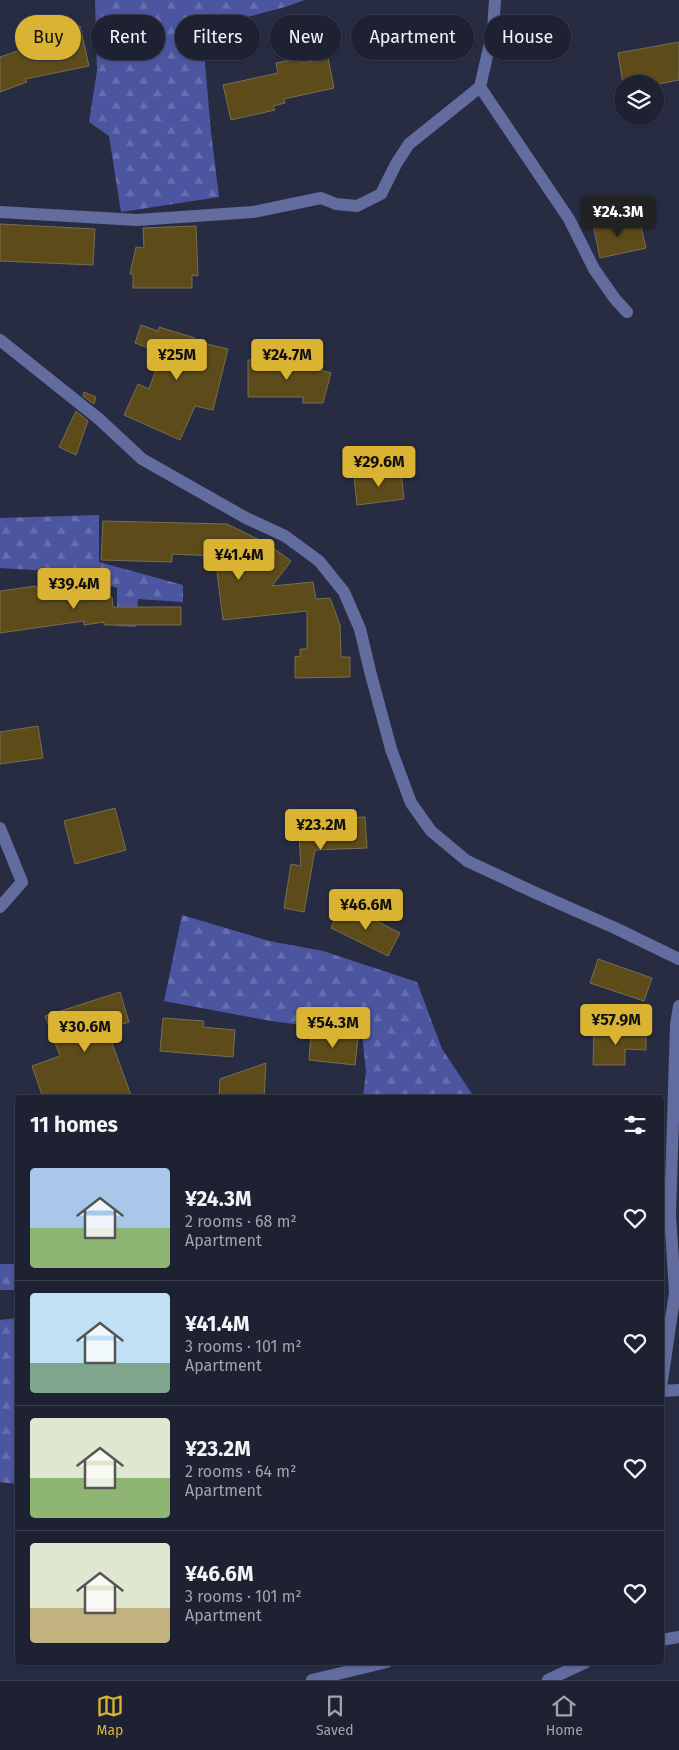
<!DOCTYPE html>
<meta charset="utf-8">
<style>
body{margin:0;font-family:"Fira Sans",sans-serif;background:#2b2e3e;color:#f1f3f6;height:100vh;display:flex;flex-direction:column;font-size:19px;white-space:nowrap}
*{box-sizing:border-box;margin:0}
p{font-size:16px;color:#a1a3ac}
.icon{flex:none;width:28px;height:28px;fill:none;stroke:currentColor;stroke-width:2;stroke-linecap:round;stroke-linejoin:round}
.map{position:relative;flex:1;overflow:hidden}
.panel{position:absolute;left:15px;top:1095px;width:649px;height:570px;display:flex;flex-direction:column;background:#1e2132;border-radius:5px;box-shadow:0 1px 4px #0004,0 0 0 1px #3c3e4d}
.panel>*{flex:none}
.banner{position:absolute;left:15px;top:15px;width:650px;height:45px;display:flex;gap:10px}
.controls{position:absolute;left:614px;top:75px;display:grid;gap:10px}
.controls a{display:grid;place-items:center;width:50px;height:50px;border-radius:50%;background:#1e2132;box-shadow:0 1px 4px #0004,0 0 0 1px #3c3e4d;font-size:25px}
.price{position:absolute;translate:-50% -42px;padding:0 11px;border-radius:5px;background:#dab333;color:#111;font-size:16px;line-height:32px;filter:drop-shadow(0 1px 2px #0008)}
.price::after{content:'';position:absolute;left:50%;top:30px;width:15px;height:11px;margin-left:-8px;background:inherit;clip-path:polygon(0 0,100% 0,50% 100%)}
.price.selected{background:#222;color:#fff}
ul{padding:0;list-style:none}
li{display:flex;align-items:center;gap:15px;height:125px;padding:0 15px}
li+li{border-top:1px solid #3c3e4d}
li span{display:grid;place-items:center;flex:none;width:140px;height:100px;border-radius:5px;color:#555}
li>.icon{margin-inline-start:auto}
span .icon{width:60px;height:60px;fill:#fffc;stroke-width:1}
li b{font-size:21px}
h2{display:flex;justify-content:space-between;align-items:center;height:60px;padding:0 15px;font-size:21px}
.pill{padding:0 18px;border-radius:22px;background:#1e2132;box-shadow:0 1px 4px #0004,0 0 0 1px #3c3e4d;font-size:18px;line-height:45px}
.pill.selected{background:#dab333;color:#111}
.menu{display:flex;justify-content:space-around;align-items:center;height:70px;border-top:1px solid #3c3e4d;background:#1e2132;font-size:14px;color:#a1a3ac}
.menu a{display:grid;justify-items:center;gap:2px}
.menu .selected{color:#dab333}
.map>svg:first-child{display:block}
.forest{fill:url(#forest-firs)}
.building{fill:#5d4c1a;stroke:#766d52}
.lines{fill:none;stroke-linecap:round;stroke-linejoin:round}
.minor{stroke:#636c9f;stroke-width:12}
.tertiary{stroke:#636c9f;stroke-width:12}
</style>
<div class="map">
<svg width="679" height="1680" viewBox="0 0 679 1680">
<defs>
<pattern id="forest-firs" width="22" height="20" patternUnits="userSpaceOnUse" patternTransform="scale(1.25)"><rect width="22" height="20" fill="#4c56a0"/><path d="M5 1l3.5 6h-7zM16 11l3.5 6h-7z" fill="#666eae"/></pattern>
</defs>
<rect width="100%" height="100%" fill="#282c43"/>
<path class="forest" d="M95 0H305L285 7 202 29 211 132 219 197 121 212 109 136 89 122 97 71Z
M99 515V562L183 585V602L138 599 136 627 117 626V588L101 582 51 571 0 568V518Z
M182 915 269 941 323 951 417 982 442 1049 474 1097H363L366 1072 362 1033 271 1021 164 1001Z
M0 1264H17V1290H0Z
M17 1318H18L17 1484 0 1482V1320Z"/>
<path class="building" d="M80 26 89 66 25 79 27 82 0 92V57L35 45 33 36Z
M679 42V80L658 84H623L618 53Z
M301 58 302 63 328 58 334 88 284 99 285 103 273 106 275 110 231 120 223 85 278 73 276 63Z
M623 218 624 226 640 222 646 248 600 258 593 224Z
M0 224 95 229 93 265 0 261Z
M196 226 198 276 192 275V288H133V274H130L136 247 144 248 143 228Z
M141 325 158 331 159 327 195 338 194 341 228 349 213 410 195 406 180 440 124 415 138 384 149 389 162 353 135 343Z
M273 357 331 373 323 403H303V397H248V360L273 361Z
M84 392 96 397 94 404 83 396Z
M76 411 88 421 76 455 59 447Z
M401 471 404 499 357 505 354 477Z
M103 521 227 524 268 544 291 561 272 586 313 582 316 599 330 598 340 625 341 657H350V677L295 678V656L300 657V649H307V611L223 620 215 556 172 554V562L101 560Z
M36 586 37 590 66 586V592L103 587 104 598 112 597 113 607H181V625H104V622L84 625V621L0 633V591Z
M38 726 43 758 0 764V732Z
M115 808 126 850 75 864 64 821Z
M365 817 367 848 315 850 304 912 284 908 291 864 301 866 298 820Z
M340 908 363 918 365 915 400 933 388 956 331 928Z
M598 959 652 978 644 1001 590 983Z
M120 992 129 1022 107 1029 132 1098H43L32 1066 60 1056 45 1016Z
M163 1018 204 1021 203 1027 235 1030 233 1057 160 1051Z
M594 1030 646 1031V1050L625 1049V1065H593Z
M311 1034 358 1038 355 1065 309 1060Z
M266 1063 264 1098H219L220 1079Z"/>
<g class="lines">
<path class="minor" d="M480 87 569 219 594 269 615 299 627 312
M0 212 137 220 253 212 321 198 336 204 357 206 381 194 396 164 409 144 480 87 493 30 495 0
M0 340 99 419 142 459 246 518 285 536 319 561 344 592 360 629 370 671 391 749 411 803 431 831 467 861 538 894 615 928 679 959
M0 828 22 882 0 907
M661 1388 675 1292 670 1215 676 1025 679 1006
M661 1391 679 1390
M312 1680 387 1662"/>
<path class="tertiary" d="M661 1640 679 1637
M548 1680 586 1662"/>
</g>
</svg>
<div class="controls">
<a><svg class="icon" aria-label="layers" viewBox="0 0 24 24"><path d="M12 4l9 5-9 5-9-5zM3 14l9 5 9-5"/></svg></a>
</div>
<b class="price selected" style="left:618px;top:238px">¥24.3M</b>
<b class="price" style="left:177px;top:381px">¥25M</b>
<b class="price" style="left:287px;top:381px">¥24.7M</b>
<b class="price" style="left:379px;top:488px">¥29.6M</b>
<b class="price" style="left:239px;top:581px">¥41.4M</b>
<b class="price" style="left:74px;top:610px">¥39.4M</b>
<b class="price" style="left:321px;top:851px">¥23.2M</b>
<b class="price" style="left:366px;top:931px">¥46.6M</b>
<b class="price" style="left:616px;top:1046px">¥57.9M</b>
<b class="price" style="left:333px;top:1049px">¥54.3M</b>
<b class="price" style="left:85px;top:1053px">¥30.6M</b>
<div class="banner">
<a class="pill selected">Buy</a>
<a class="pill">Rent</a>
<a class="pill">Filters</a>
<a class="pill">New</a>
<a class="pill">Apartment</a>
<a class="pill">House</a>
</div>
<section class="panel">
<h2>11 homes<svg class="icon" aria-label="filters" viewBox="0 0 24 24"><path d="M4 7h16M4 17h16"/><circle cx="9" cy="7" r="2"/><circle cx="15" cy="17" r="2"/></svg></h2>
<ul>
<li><span style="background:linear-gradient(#a9c7e8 60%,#8fb573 0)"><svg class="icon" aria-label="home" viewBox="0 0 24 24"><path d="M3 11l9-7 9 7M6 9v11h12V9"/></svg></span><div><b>¥24.3M</b><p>2 rooms · 68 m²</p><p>Apartment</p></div><svg class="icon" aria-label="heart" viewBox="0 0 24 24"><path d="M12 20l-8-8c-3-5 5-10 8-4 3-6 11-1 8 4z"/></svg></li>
<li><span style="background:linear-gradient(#bfe0f5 70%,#7fa58c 0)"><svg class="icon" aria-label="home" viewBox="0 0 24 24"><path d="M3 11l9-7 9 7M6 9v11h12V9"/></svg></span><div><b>¥41.4M</b><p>3 rooms · 101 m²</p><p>Apartment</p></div><svg class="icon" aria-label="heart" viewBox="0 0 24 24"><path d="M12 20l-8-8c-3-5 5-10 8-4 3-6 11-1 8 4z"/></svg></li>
<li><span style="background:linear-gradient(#dfe7d0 60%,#8fb573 0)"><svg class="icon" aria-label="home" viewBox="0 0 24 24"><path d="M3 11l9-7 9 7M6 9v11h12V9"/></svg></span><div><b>¥23.2M</b><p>2 rooms · 64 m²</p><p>Apartment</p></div><svg class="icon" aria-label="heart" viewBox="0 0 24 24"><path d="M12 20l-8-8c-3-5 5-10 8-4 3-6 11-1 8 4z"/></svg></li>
<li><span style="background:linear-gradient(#dfe7d0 65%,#c2b280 0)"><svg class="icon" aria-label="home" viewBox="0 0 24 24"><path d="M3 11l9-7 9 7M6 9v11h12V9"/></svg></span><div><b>¥46.6M</b><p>3 rooms · 101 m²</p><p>Apartment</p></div><svg class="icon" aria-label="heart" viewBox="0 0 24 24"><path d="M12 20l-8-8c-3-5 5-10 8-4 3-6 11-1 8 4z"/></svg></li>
</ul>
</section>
</div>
<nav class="menu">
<a class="selected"><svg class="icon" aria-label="map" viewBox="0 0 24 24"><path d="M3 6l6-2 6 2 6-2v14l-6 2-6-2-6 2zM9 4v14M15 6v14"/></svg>Map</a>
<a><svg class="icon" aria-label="saved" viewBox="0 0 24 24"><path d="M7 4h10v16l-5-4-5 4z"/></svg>Saved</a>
<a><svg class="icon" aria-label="home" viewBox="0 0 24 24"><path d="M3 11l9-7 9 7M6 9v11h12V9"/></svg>Home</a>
</nav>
